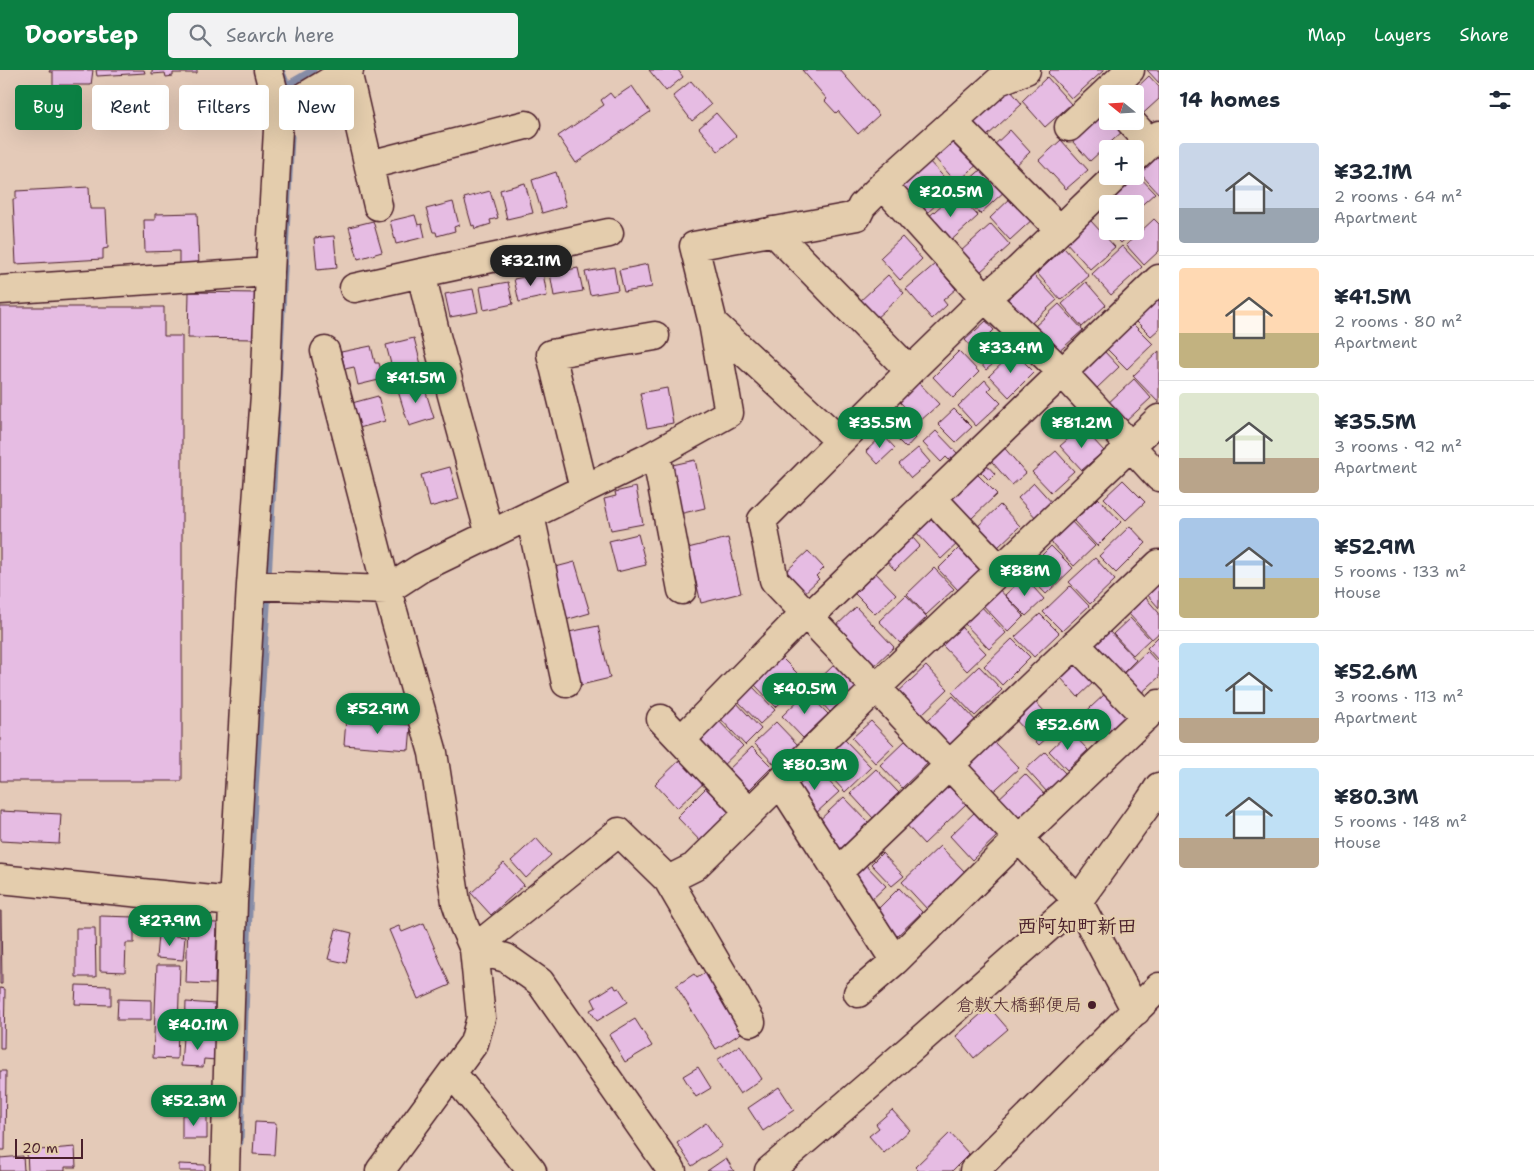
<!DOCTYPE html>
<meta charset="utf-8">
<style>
body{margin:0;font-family:"Shantell Sans","Klee One",sans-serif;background:#f2f2f3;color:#1f2937;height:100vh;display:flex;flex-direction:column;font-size:19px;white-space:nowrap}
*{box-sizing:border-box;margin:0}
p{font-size:16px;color:#747a83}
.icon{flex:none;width:28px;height:28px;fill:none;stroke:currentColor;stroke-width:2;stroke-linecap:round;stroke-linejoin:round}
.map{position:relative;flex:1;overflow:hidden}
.side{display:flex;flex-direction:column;background:#fff;width:375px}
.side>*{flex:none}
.hud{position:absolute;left:15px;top:15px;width:475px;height:45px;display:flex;gap:10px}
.needle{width:32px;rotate:288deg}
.controls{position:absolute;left:1099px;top:15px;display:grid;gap:10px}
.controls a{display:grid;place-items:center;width:45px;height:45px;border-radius:5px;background:#fff;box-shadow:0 5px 20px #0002;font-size:25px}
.scale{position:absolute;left:15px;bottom:12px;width:68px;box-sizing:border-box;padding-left:5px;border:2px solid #4a1f2b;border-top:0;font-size:14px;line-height:18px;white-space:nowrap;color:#4a1f2b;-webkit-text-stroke:4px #e4cdad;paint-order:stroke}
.price{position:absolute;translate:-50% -42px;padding:0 11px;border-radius:18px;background:#0b8043;color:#fff;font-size:16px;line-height:32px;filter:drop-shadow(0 1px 2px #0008)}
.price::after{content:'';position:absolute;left:50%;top:30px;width:15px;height:11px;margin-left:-8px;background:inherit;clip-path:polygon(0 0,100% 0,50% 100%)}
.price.active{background:#222;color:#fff}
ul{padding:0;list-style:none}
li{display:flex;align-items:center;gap:15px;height:125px;padding:0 20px}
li+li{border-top:1px solid #e0e1e3}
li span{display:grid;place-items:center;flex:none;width:140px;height:100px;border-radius:5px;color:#555}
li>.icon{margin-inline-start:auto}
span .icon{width:60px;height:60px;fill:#fffc;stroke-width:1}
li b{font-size:21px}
h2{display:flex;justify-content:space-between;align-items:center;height:60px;padding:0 20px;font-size:21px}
.chip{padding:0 18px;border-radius:5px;background:#fff;box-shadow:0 5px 20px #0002;font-size:18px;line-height:45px}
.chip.active{background:#0b8043;color:#fff}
header{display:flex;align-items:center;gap:30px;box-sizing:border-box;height:70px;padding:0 25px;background:#0b8043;color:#fff}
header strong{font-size:24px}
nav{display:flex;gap:28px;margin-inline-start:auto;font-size:18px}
.search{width:350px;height:45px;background:#f2f2f3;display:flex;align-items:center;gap:12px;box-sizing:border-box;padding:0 18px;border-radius:5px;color:#747a83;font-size:19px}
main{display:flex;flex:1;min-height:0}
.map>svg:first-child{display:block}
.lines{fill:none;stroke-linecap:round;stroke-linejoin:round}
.stream{stroke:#878da7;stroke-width:7}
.building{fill:#e6bce3;stroke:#4a1f2b}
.minor-casing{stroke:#4a1f2b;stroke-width:31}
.minor{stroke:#e4cdad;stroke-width:28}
.poi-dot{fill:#4a1f2b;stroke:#e4cdad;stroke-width:2}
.labels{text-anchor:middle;stroke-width:4.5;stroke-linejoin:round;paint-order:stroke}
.poi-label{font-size:18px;fill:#4a1f2b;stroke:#e4cdad;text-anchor:end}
.quarter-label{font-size:20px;font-weight:bold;fill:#4a1f2b;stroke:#e4cdad}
</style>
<header>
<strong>Doorstep</strong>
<div class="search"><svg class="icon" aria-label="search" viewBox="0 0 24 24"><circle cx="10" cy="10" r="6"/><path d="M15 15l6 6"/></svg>Search here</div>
<nav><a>Map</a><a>Layers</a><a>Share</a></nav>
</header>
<main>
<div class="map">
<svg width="1159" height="1101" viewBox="0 0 1159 1101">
<rect width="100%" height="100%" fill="#e4cab8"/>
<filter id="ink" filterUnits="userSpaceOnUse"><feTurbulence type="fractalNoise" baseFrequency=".02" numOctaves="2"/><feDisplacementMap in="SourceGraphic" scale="10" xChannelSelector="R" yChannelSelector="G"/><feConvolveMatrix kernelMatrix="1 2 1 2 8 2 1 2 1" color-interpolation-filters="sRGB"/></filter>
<g filter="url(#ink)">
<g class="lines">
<path class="stream" d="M281 0 287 15 288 28
M287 15 313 0
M268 510 291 67
M240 1072 252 765 268 521"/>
</g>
<path class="building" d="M50 0H93L91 15H53V2H49Z
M96 0H144L145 3 97 6Z
M152 0H197V3H173V6L166 7 165 3 152 4Z
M649 0H678L683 7 666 21Z
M802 0H840L879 45 858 64 838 41 836 43 825 31 827 29Z
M1051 0H1104L1072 29 1048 3Z
M1147 0H1159V13Z
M1149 6 1159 17V29L1137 49 1135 47V24H1130Z
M1047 7 1071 34 1045 57 1022 31Z
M691 11 711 35 692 51 673 26Z
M1005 14 1022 34 987 66 969 47Z
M632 16 650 42 576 93 558 66 604 35 601 30 610 23 614 28Z
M1107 40 1108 51H1117L1124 60 1090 91 1072 71Z
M716 43 736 66 718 81 699 58Z
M1010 60 1030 82 1011 100 991 78Z
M958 64 982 90 957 113 933 86Z
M1061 70 1088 100 1066 119 1039 90Z
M1159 85V124L1140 103Z
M927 89 954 118 925 145 898 115Z
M986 95 1007 119 980 144 958 120Z
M556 102 566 136 542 143 532 110Z
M1135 102 1155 123 1135 141V134H1119L1111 125 1131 106H1135Z
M525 113 533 143 507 149 500 120Z
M89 117 90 139H106L108 178 103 179V189L16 194 13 129H16V121Z
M490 121 498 148 490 150 491 154 475 159 474 155 472 156 464 128Z
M956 122 978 146 946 175 924 151Z
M1015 124 1035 147 1010 170 990 148Z
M453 132 459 155 454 157 455 161 437 166 436 162H433L426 139Z
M197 143 199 197 179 198V181L145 182 144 150H155V144Z
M415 145 418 155 422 154 425 167 396 174 390 151Z
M1108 145V159L1101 151Z
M1154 149 1159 154V181L1144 195 1126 175Z
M1090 150 1115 177 1090 199 1066 172Z
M373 151 382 182 358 189 349 157Z
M991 154 1010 175 980 202 961 181Z
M1110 161H1134L1121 173Z
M334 166 337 198 317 200 314 168Z
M902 167 922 189 900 210 880 188Z
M1122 176 1142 197 1111 225 1092 204Z
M1064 178 1089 206 1061 230 1037 203Z
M648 194 652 217 624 222 619 200Z
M935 194 956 219 943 230 947 235 932 249 906 219Z
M614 197 618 220 590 225 585 202Z
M578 198 583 221 554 226 550 203Z
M543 203 547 226 519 232 514 209Z
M888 205 904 223 875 249 859 232Z
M1034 205 1057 230 1027 257 1005 232Z
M508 212 513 234 484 240 480 217Z
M1086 212 1106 235 1082 257 1062 234Z
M473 219 478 242 450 247 445 224Z
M189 222 256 223 254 269 188 268Z
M1159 222V259L1151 266 1131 246Z
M1059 234 1083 260 1056 284 1033 258Z
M0 237H164V266H182V711H0Z
M986 251 994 260 989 265 996 273 1004 265 1014 276 986 300 970 281 973 279 965 270Z
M1130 251 1153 274 1127 299 1104 276Z
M414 268 423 302 395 309 386 275Z
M371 276 375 293H379L383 309 358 315 354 297 345 299 341 282Z
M1103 280 1119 297 1097 318 1081 301Z
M959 281 979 302 953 328 933 307Z
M1159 281V333L1133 306Z
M1014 282 1034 302 1009 327 989 306Z
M1134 309 1151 328 1123 354 1106 335Z
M985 310 991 317 988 320 1001 333 976 356 958 336Z
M918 312 939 334 919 352 899 331Z
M423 313 434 348 409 356 398 321Z
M667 318 673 353 647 358 640 323Z
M378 326 385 351 359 358 352 333Z
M954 339 972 357 956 372 938 354Z
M900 341 916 357 910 363 915 368 906 378 884 356Z
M1082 357 1104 381 1082 400 1060 376Z
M936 361 960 386 952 393 946 387 941 392 923 373Z
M883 365 895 378 878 394 866 381Z
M1001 374 1026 403 1012 415 987 386Z
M918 378 930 392 911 408 899 394Z
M1056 381 1074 401 1051 422 1032 402Z
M695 390 705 438 679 444 668 396Z
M986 394 995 404 989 410 979 400Z
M450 397 459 429 430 437 421 405Z
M975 402 997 424 970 450 948 428Z
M1123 410 1145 432 1126 450 1104 428Z
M1034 413 1054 435 1038 450 1018 428Z
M636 417 643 454 611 460 604 429 616 426 615 422Z
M1098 428 1121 452 1097 476 1074 451Z
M1000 435 1020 456 996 479 976 458Z
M933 443 960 471 941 489 915 461Z
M1068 448 1095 476 1074 496 1047 468Z
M1130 456 1146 473 1116 503 1099 486Z
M906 460 920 476 895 500 881 485Z
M638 464 646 495 617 502 609 471Z
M728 468 741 523 701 533 688 478Z
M962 475 983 497 958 520 938 499Z
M1051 476 1073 498 1046 524 1025 502Z
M808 481 824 498 816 506 819 509 801 526 782 505Z
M1095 488 1115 510 1090 534 1069 512Z
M575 492 590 543 562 551 548 499Z
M934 498 954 519 926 545 907 524Z
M872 499 896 524 875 544 851 520Z
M1024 507 1044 529 1026 546 1005 525Z
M1159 509V538L1145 522Z
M996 516 1024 546 1008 562 980 532Z
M1070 516 1089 536 1062 561 1043 542Z
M906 525 927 547 900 573 879 551Z
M1145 527 1159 543V563L1152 569 1128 543Z
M979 534 1006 563 989 579 962 551Z
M856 537 894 577 871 599 833 559Z
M1040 544 1059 563 1034 587 1015 567Z
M1130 548 1150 569 1133 585 1113 564Z
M598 556 610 608 581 615 569 562Z
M960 556 986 583 967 601 941 574Z
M1109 561 1136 590 1119 607 1091 577Z
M1159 566V591L1147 578Z
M1012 569 1030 587 1002 615 984 596Z
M1147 581 1159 594V607L1137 627 1119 608Z
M782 588 804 610 776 637 754 614Z
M1079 591 1097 609 1078 627 1061 608Z
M835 594 857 617 830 642 809 619Z
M926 596 948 619 918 648 895 625Z
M979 596 1002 620 975 646 952 622Z
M752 616 775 640 760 654 737 630Z
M807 622 828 644 803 668 782 646Z
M1105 624 1127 647 1098 674 1076 651Z
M953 626 977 652 949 678 925 653Z
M1031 627 1059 657 1039 675 1012 646Z
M735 631 761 659 745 675 719 647Z
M716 648 743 676 718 700 691 672Z
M346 650 411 655 409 680 344 675Z
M871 651 894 675 875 693 852 668Z
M776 652 798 675 776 696 754 673Z
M1070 661 1088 680 1067 700 1049 681Z
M844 669 871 697 845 722 819 694Z
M907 669 929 692 902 718 880 695Z
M993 671 1019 698 987 727 962 700Z
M752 677 772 697 745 724 725 703Z
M1045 682 1066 704 1047 722 1026 699Z
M684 686 707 710 677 738 655 714Z
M815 697 839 722 814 745 791 720Z
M876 699 899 723 873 748 850 723Z
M1025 704 1047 727 1018 755 995 732Z
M945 712 966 734 924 774 903 751Z
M708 716 736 745 704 775 677 747Z
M844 727 870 754 840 783 814 755Z
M977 740 999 764 972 790 950 766Z
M0 741 61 744 59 774 0 771Z
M536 768 551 785 526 808 511 791Z
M940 776 965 802 927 839 902 812Z
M882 783 904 806 892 816 871 794Z
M504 793 524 815 491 845 471 823Z
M864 793 886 816 870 831 848 808Z
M899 818 922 842 895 868 873 844Z
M0 841H1L2 914H0Z
M100 846 134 847V873H126L125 902 100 901Z
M188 852 217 853 215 914 186 913Z
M424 853 450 915 418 929 389 860 399 856 402 862Z
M76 858H95L96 907H76Z
M336 859 352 863 346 893 328 889Z
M158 864 185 867 183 890 156 888Z
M157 895H180L177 989 153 988Z
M709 900 746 960 716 979 676 916 694 904 697 908Z
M76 915 111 916V935L75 934Z
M614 915 616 919 619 918 628 932 597 951 590 940 596 937 592 929Z
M0 918 5 919 4 979H0Z
M118 929 151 930V950H117Z
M186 932 215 934 214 963 185 962Z
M989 937 1008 959 974 988 956 966Z
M635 949 652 976 625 992 609 965Z
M183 967 216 969V990L204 989 203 997 181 996Z
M740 975 762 1009 740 1024 717 990Z
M698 997 711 1018 696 1027 683 1006Z
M0 1001H6L5 1080H0Z
M779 1017 794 1040 763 1061 748 1038Z
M892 1040 910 1060 884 1083 869 1066 879 1058 876 1054Z
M182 1045H207V1069H182Z
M255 1052 276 1053 274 1085 253 1084Z
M706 1053 722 1076 692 1096 677 1073Z
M950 1063 969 1084 952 1101H919L915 1097Z
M75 1077 76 1097H65V1101H28L27 1081Z
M23 1086 24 1101H0V1088Z
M726 1088 734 1101H707Z
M179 1094 205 1095V1101H179Z"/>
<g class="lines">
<g class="minor-casing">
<path id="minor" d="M347 1 378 136
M279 42 349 0
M1130 51 1150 73
M953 52 1060 160
M1069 57 1130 0
M1135 88 1159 65
M369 95 526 55
M1116 106 1018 200 985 228 910 301 762 450 774 510 1078 831 1136 941
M883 115 985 228 1062 302 1159 407
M773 161 910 301
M354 218 421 203
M0 220 270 202
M713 253 840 371
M325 281 387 520 433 683 456 832 464 856 474 879 481 948 474 973 380 1101
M656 384 682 520
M584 419 551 284 655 266
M932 428 1000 500
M530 445 566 613
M490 465 436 266 421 203 609 163
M251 515 387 520 421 498 650 387 729 343 713 253 694 176 857 146 862 136 883 115 999 11 1026 0
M809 547 1159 209
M1075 574 1146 647
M661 649 749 742
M681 670 805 543
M780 712 895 891
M838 802 1159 494
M0 809 233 832
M668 810 751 952
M474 879 619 762 668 810 694 797 876 618 1159 349
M474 879 506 888 540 912 672 1101
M858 923 895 891 1018 769 1159 634
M452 1003 532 1101
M225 1101 233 832 251 515 265 325 270 202 279 42 268 0
M769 1101 867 1017 1078 831 1150 731 1159 717
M974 1101 1159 917"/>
</g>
<use href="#minor" class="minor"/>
</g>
</g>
<circle class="poi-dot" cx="1092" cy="935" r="5"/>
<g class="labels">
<g class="poi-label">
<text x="1082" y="941">倉敷大橋郵便局</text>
</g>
<g class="quarter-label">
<text x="1077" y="863">西阿知町新田</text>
</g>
</g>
</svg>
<div class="controls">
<a><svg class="needle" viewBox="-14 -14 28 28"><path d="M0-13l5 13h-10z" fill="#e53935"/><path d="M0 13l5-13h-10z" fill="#747a83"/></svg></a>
<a>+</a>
<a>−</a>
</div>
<div class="scale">20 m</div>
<b class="price" style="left:951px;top:148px">¥20.5M</b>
<b class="price active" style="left:531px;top:217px">¥32.1M</b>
<b class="price" style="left:1011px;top:304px">¥33.4M</b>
<b class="price" style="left:416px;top:334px">¥41.5M</b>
<b class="price" style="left:880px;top:379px">¥35.5M</b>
<b class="price" style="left:1082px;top:379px">¥81.2M</b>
<b class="price" style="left:1025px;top:527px">¥88M</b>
<b class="price" style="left:805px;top:645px">¥40.5M</b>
<b class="price" style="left:378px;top:665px">¥52.9M</b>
<b class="price" style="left:1068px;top:681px">¥52.6M</b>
<b class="price" style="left:815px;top:721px">¥80.3M</b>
<b class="price" style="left:170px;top:877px">¥27.9M</b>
<b class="price" style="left:198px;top:981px">¥40.1M</b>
<b class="price" style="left:194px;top:1057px">¥52.3M</b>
<div class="hud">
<a class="chip active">Buy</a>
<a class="chip">Rent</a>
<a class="chip">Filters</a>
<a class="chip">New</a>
</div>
</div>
<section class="side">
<h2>14 homes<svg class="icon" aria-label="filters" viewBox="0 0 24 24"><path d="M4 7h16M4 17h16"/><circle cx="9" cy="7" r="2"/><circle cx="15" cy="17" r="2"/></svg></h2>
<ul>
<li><span style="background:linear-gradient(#c9d6e8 65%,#9aa5b1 0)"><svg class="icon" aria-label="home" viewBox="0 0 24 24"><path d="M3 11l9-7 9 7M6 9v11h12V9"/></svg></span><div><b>¥32.1M</b><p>2 rooms · 64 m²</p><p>Apartment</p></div></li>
<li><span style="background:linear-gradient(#ffd9b3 65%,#c2b280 0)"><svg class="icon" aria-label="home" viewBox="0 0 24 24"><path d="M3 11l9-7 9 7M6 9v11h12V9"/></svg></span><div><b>¥41.5M</b><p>2 rooms · 80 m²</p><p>Apartment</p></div></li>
<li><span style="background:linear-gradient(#dfe7d0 65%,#b9a48a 0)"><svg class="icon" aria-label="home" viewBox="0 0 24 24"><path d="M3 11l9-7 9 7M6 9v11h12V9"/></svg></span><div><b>¥35.5M</b><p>3 rooms · 92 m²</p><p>Apartment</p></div></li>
<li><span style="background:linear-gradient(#a9c7e8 60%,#c2b280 0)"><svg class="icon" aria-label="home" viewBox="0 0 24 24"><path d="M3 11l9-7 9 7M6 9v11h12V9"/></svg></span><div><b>¥52.9M</b><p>5 rooms · 133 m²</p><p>House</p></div></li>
<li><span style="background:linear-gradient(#bfe0f5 75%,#b9a48a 0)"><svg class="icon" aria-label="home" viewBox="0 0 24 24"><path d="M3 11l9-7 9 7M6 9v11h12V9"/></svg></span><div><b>¥52.6M</b><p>3 rooms · 113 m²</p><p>Apartment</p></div></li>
<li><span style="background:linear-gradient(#bfe0f5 70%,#b9a48a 0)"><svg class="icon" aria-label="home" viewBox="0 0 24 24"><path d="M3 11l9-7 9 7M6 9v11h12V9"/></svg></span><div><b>¥80.3M</b><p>5 rooms · 148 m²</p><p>House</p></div></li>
</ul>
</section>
</main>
